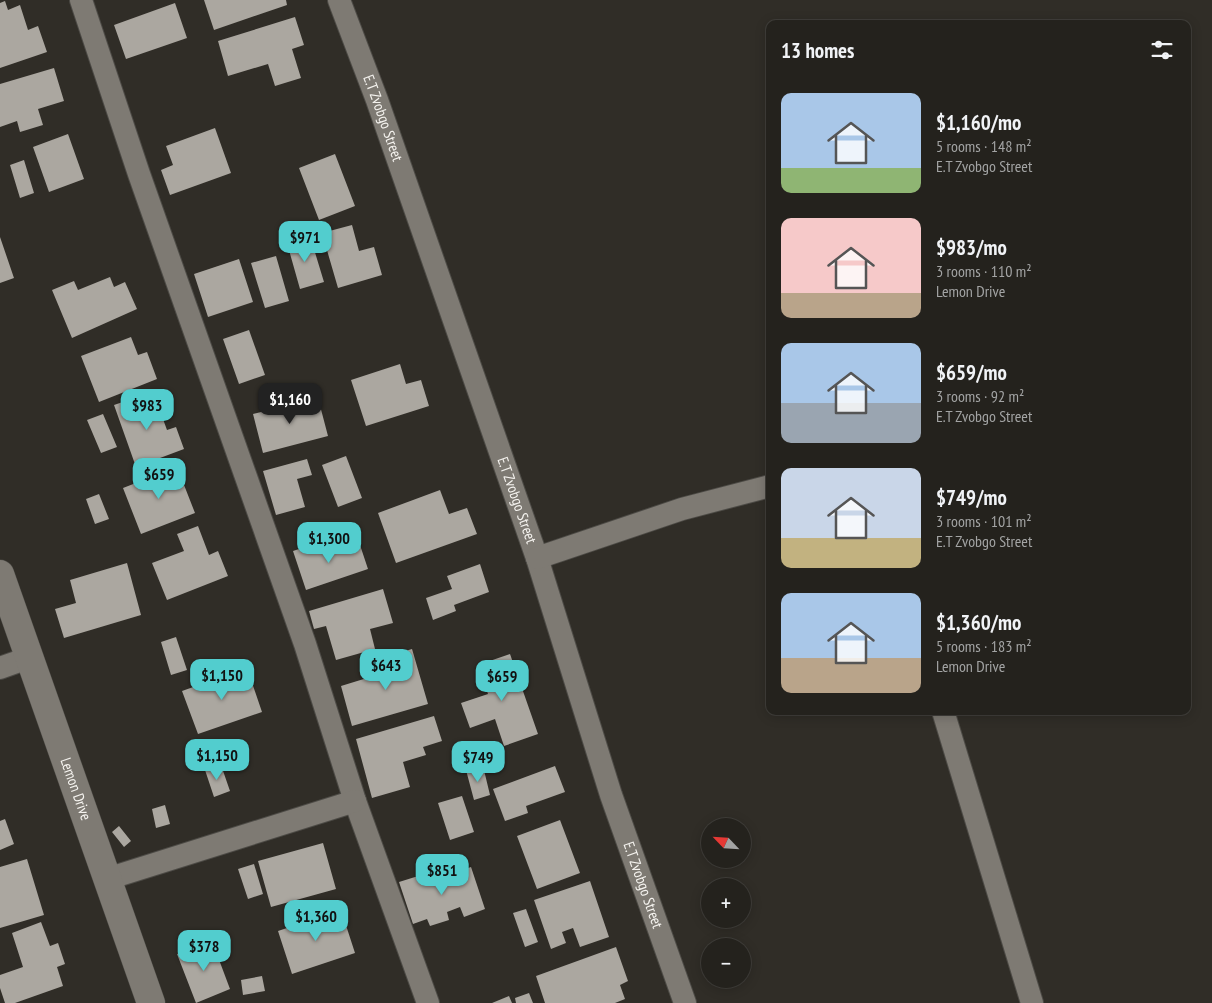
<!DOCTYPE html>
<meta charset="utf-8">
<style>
body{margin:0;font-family:"PT Sans Narrow",sans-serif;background:#2c2a26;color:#f1f3f6;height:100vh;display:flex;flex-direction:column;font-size:19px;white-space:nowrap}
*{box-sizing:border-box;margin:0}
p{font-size:16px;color:#a3a4a4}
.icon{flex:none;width:28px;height:28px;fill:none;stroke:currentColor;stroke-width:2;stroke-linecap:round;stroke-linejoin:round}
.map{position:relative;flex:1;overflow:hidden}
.details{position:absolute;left:766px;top:20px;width:425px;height:695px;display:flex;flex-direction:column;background:#24221d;border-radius:10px;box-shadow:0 2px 12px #0003,0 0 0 1px #413f3b}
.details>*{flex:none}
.needle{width:32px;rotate:295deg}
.controls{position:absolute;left:701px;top:818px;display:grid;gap:10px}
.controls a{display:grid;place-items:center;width:50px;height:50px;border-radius:50%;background:#24221d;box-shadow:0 2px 12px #0003,0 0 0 1px #413f3b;font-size:25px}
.price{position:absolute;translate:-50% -42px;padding:0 11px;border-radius:10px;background:#52cdce;color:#111;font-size:16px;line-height:32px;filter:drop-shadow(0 1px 2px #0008)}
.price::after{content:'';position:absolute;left:50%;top:30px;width:15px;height:11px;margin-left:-8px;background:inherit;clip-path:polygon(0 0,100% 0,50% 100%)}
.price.selected{background:#222;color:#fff}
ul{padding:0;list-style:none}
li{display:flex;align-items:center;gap:15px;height:125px;padding:0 15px}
li span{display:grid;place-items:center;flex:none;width:140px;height:100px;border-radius:10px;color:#555}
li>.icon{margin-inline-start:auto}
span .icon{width:60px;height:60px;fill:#fffc;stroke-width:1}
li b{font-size:21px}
h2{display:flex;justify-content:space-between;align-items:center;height:60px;padding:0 15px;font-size:21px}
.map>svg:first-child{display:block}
.building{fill:#aba7a0}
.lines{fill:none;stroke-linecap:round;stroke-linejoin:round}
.street-casing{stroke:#4d4b46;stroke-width:24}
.secondary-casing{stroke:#4d4b46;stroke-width:29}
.street{stroke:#7e7a73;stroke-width:22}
.secondary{stroke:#7e7a73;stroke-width:28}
.labels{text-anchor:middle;stroke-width:5;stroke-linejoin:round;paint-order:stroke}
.street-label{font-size:15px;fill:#f6f4f0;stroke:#302d27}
</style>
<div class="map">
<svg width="1212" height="1003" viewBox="0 0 1212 1003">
<rect width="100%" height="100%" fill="#302d27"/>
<path class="building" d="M204 0H286L287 5 214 30Z
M5 1 8 10 20 5 28 30 38 26 47 52 0 68V3Z
M175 3 187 38 126 59 114 25Z
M295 17 304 45 292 49 301 78 275 86 268 64 228 76 218 41Z
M54 68 64 101 38 109 43 125 20 132 17 121 0 127V84Z
M215 128 231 173 170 195 161 170 173 165 166 146Z
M68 134 84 179 49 192 33 147Z
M335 154 355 206 319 220 299 168Z
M24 160 34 193 20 198 10 165Z
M352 225 359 251 374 247 382 275 338 288 322 233Z
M310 236 324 282 300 289 287 243Z
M0 237 14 278 0 283Z
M276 256 289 301 265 308 251 263Z
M239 259 253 302 208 317 194 274Z
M110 277 114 287 125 282 137 309 72 338 52 290 74 281 78 290Z
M249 330 265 375 239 384 223 339Z
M131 337 138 355 147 352 157 379 99 402 81 356Z
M400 364 406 384 421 380 429 406 366 426 351 380Z
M143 395 147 404 156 400 167 430 176 427 184 449 136 467 114 405Z
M318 398 328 436 263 453 253 414Z
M103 414 117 447 101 453 87 420Z
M346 456 362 498 338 507 322 465Z
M307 459 312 475 297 479 305 507 276 515 263 471Z
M177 467 195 513 141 534 123 488Z
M440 490 449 514 467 508 477 534 396 563 378 513Z
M99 494 109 519 95 524 86 499Z
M198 526 209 555 218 551 228 576 167 600 152 563 184 551 177 534Z
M359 542 368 569 306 590 293 551 317 543 321 554Z
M127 563 141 615 64 638 55 609 76 603 70 580Z
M480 564 489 592 454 605 456 611 433 620 426 598 452 589 447 576Z
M383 589 393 623 370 629 375 649 336 660 326 626 314 629 309 611Z
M176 637 187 670 171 675 161 642Z
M412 649 428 704 352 726 341 686 393 670 389 656Z
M510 654 538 734 504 746 495 719 470 728 461 703 488 694 478 665Z
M247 668 262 712 198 734 182 691Z
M434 716 442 741 423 747 426 755 403 762 410 787 372 798 356 739Z
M221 765 230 791 214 797 205 770Z
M483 766 490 795 474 800 466 770Z
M555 766 565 792 526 806 528 813 505 821 493 789Z
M462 796 474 832 450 840 438 803Z
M165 805 170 824 156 828 152 809Z
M5 819 14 844 0 850V821Z
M560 820 580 873 537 889 517 836Z
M119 826 131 841 124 847 112 832Z
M323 843 336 889 271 907 258 861Z
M27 859 44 915 0 928V867Z
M254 864 263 894 248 899 238 869Z
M471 867 485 909 464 917 460 907 447 912 449 920 430 926 427 919 413 924 399 882 431 872 434 880Z
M590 881 609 937 580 947 573 928 562 932 566 943 551 949 534 900Z
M526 909 538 942 525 947 513 913Z
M341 910 355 953 292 974 278 931Z
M41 922 50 946 58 943 65 964 57 967 63 986 15 1003H5L0 988V975L23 967 12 933Z
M212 941 230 989 196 1003 177 954Z
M616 947 628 981 620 985 625 999 615 1003H545L536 976Z
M262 976 265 991 243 995 241 980Z
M529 993 533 1003H516L515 998Z
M509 996 512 1003H492Z"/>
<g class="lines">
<g class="street-casing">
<g id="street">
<path d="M81 0 139 174 305 644 355 801 428 1003"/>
<path id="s1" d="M339 0 377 100 537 558 611 795 685 1003"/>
<path d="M537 558 682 509 770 486"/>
<path d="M0 668 28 658"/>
<path d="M943 711 1032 1003"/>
<path d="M107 879 355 801"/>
</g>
</g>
<g class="secondary-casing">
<g id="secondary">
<path id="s2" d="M0 574 151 1003"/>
</g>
</g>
<use href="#street" class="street"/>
<use href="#secondary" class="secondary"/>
</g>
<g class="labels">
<g class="street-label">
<text dy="5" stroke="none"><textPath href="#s1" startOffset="126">E.T Zvobgo Street</textPath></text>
<text dy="5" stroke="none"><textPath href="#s1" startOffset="531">E.T Zvobgo Street</textPath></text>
<text dy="5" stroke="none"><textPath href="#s2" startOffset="228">Lemon Drive</textPath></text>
<text dy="5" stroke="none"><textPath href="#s1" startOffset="936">E.T Zvobgo Street</textPath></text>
</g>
</g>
</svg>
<div class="controls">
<a><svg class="needle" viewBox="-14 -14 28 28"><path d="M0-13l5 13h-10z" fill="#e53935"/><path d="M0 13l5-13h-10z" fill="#a3a4a4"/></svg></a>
<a>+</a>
<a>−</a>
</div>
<b class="price" style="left:305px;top:263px">$971</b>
<b class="price selected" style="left:290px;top:425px">$1,160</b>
<b class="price" style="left:147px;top:431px">$983</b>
<b class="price" style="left:159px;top:500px">$659</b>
<b class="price" style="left:329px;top:564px">$1,300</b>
<b class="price" style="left:386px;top:691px">$643</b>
<b class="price" style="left:222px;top:701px">$1,150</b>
<b class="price" style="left:502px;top:702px">$659</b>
<b class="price" style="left:217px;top:781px">$1,150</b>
<b class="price" style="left:478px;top:783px">$749</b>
<b class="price" style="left:442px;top:896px">$851</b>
<b class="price" style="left:316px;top:942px">$1,360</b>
<b class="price" style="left:204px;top:972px">$378</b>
<section class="details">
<h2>13 homes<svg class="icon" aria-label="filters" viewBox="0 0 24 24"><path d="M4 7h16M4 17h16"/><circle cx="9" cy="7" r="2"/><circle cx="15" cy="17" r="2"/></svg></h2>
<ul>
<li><span style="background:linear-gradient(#a9c7e8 75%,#8fb573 0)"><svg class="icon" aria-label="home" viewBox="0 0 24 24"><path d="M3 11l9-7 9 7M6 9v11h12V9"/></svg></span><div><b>$1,160/mo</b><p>5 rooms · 148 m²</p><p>E.T Zvobgo Street</p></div></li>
<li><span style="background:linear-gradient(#f6c9c9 75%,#b9a48a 0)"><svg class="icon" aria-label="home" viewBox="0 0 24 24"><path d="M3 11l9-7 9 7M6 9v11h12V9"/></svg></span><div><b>$983/mo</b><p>3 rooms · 110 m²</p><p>Lemon Drive</p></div></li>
<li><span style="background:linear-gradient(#a9c7e8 60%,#9aa5b1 0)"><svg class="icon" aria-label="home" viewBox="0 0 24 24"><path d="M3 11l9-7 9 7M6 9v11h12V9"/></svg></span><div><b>$659/mo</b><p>3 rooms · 92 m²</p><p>E.T Zvobgo Street</p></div></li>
<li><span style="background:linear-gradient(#c9d6e8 70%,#c2b280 0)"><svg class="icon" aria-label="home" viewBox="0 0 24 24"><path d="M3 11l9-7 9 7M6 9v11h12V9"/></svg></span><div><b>$749/mo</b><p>3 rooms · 101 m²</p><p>E.T Zvobgo Street</p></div></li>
<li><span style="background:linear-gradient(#a9c7e8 65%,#b9a48a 0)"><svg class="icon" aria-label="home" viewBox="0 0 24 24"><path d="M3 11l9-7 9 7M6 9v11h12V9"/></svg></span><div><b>$1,360/mo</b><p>5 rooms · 183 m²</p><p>Lemon Drive</p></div></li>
</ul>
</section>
</div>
